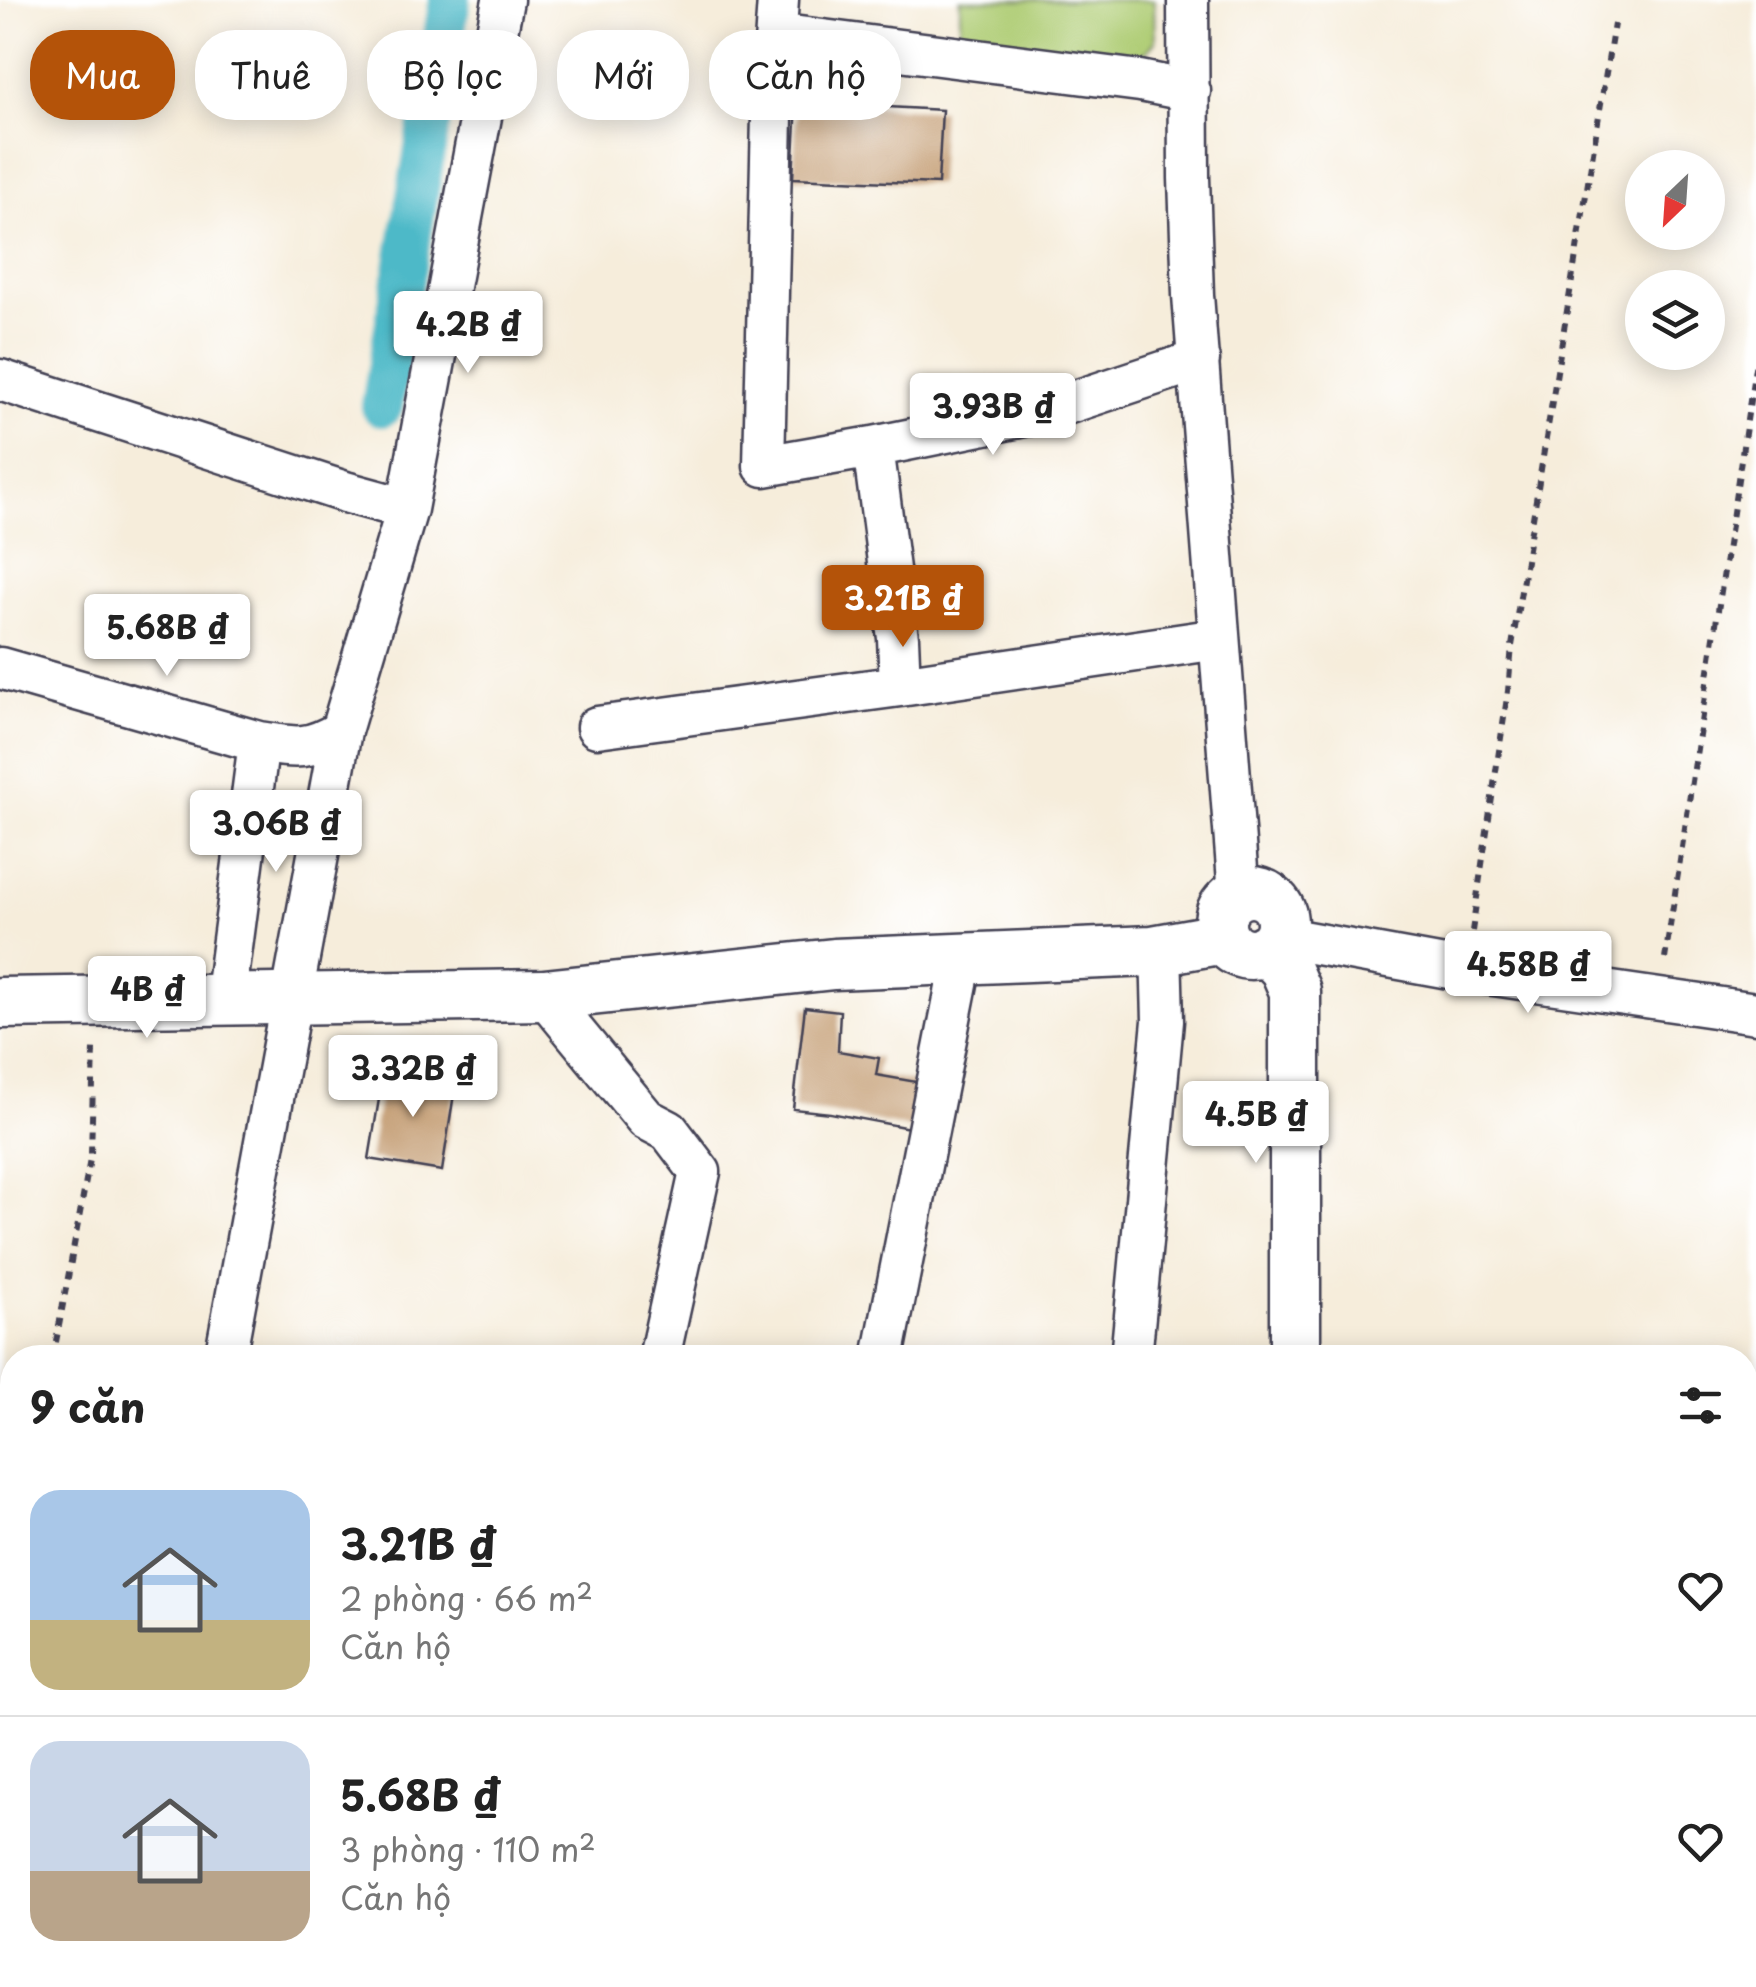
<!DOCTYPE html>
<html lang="vi">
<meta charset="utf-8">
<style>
body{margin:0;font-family:"Playpen Sans",sans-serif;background:#f6f6f6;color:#222;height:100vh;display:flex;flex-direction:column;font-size:38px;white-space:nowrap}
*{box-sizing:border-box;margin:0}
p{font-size:32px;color:#767676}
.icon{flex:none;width:55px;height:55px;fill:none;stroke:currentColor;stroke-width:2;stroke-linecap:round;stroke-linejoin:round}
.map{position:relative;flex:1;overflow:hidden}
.details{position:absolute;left:0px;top:1345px;width:1758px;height:642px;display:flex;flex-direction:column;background:#fff;border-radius:40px 40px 0 0;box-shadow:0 5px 25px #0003}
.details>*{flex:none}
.guide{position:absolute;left:30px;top:30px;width:1000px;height:90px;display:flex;gap:20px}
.needle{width:65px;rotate:205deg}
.fabs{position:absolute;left:1625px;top:150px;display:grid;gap:20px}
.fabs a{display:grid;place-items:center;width:100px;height:100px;border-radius:50%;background:#fff;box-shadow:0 5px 25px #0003;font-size:50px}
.price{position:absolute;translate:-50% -85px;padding:0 22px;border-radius:10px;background:#fff;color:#222;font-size:32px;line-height:65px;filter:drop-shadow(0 2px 5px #0008)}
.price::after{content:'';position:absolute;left:50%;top:60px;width:30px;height:22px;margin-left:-15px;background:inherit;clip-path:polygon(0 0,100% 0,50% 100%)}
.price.current{background:#b45309;color:#fff}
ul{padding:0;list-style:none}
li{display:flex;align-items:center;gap:30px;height:250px;padding:0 30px}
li+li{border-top:2px solid #e0e0e0}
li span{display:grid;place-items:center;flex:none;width:280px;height:200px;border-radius:30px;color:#555}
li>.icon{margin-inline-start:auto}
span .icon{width:120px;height:120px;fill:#fffc;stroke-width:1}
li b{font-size:42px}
h2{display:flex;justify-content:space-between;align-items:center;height:120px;padding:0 30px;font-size:42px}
.pill{padding:0 35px;border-radius:40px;background:#fff;box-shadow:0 5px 25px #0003;font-size:35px;line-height:90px}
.pill.current{background:#b45309;color:#fff}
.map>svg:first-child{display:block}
.green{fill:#aecc73;stroke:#687757;stroke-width:2.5}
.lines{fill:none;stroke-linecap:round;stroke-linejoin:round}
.canal{stroke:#4db9c8;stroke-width:42}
.building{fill:#c59f76}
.minor-casing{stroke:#424053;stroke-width:45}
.tertiary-casing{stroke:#424053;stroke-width:55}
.path{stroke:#424053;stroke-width:6;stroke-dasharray:8 8;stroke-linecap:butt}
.minor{stroke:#fff;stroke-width:40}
.tertiary{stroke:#fff;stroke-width:50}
</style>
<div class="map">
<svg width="1756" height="1987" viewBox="0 0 1756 1987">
<rect width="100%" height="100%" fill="#fff"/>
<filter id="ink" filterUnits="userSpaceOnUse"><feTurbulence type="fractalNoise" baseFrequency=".01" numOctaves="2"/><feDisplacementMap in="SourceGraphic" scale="20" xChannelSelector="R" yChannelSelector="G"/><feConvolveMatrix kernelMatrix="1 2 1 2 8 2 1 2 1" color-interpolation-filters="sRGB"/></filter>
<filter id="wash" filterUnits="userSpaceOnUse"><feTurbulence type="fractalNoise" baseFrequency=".0048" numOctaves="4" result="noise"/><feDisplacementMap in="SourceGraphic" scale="40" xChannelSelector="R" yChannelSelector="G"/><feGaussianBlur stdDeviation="2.25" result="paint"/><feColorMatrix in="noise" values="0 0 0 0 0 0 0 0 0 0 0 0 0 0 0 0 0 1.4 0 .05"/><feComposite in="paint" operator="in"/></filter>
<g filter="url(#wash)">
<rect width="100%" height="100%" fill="#f6eddb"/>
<path class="green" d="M960 0H1154L1155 41 1139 60 960 37Z"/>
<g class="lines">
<path class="canal" d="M382 406 450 0"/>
</g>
<g id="blocks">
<path class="building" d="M797 102 942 110 938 184 793 178Z
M805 1007 840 1011 838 1051 879 1058 876 1075 928 1084 920 1130 830 1113 793 1109Z
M384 1069 456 1081 442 1171 369 1159Z"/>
</g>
</g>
<g filter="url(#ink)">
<use href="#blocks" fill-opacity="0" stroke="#424053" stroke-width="2.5"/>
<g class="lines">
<g class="minor-casing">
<path id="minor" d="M778 0 773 72 764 466 873 447 1039 413 1199 360
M1188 0 1189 178 1193 295 1239 895
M776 34 1140 81 1190 91
M0 380 345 492 407 509
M873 447 898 638 900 686
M0 668 259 742C295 748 308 751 341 731
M597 727 900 686 1218 639
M1279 937 1466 971 1756 1013
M544 995 646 1119 669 1131 700 1172 659 1358
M225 1001 259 742
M225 1358 341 731 407 509 503 0
M883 1358 962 958
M1131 1358 1163 1021 1161 948
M927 1975 986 1987
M96 1987 99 1975
M435 1987 440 1975
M737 1987 738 1975
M1034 1987 1038 1975"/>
</g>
<g class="tertiary-casing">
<path id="tertiary" d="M1220 923a31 31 0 1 1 62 0a31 31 0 1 1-62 0Z
M1267 949 1285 968 1295 991V1358
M0 1003 544 995 834 964 1152 951 1224 938
M1269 1987 1271 1975"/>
</g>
<path class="path" d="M1472 931 1508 691 1512 646 1614 24
M1665 959 1756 361
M53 1358 91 1154 94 1048
M0 1419 12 1423
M1745 1934 1756 1936"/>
<use href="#minor" class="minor"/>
<use href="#tertiary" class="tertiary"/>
</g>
</g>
</svg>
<div class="fabs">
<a><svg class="needle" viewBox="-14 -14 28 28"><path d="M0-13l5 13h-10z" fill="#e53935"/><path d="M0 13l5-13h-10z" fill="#767676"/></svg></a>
<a><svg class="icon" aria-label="layers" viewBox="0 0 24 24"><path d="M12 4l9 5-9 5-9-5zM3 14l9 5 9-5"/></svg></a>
</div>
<b class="price" style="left:468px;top:376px">4.2B ₫</b>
<b class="price" style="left:993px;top:458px">3.93B ₫</b>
<b class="price current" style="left:903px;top:650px">3.21B ₫</b>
<b class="price" style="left:167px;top:679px">5.68B ₫</b>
<b class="price" style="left:276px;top:875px">3.06B ₫</b>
<b class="price" style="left:1528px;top:1016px">4.58B ₫</b>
<b class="price" style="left:147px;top:1041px">4B ₫</b>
<b class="price" style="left:413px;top:1120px">3.32B ₫</b>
<b class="price" style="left:1256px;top:1166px">4.5B ₫</b>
<div class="guide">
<a class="pill current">Mua</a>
<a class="pill">Thuê</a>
<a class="pill">Bộ lọc</a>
<a class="pill">Mới</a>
<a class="pill">Căn hộ</a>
</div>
<section class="details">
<h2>9 căn<svg class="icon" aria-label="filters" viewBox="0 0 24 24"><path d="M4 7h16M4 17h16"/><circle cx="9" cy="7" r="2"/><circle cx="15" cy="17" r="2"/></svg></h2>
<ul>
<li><span style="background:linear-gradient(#a9c7e8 65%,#c2b280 0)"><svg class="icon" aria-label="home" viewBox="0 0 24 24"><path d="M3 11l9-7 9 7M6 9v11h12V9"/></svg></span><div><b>3.21B ₫</b><p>2 phòng · 66 m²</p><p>Căn hộ</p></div><svg class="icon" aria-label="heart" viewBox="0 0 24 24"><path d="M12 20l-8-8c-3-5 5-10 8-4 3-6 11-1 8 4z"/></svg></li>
<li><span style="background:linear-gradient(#c9d6e8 65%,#b9a48a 0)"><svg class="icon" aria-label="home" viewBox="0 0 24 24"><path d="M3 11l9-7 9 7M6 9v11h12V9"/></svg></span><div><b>5.68B ₫</b><p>3 phòng · 110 m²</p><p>Căn hộ</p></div><svg class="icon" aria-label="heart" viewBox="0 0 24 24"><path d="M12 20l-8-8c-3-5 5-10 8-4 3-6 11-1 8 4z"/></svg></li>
</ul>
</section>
</div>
